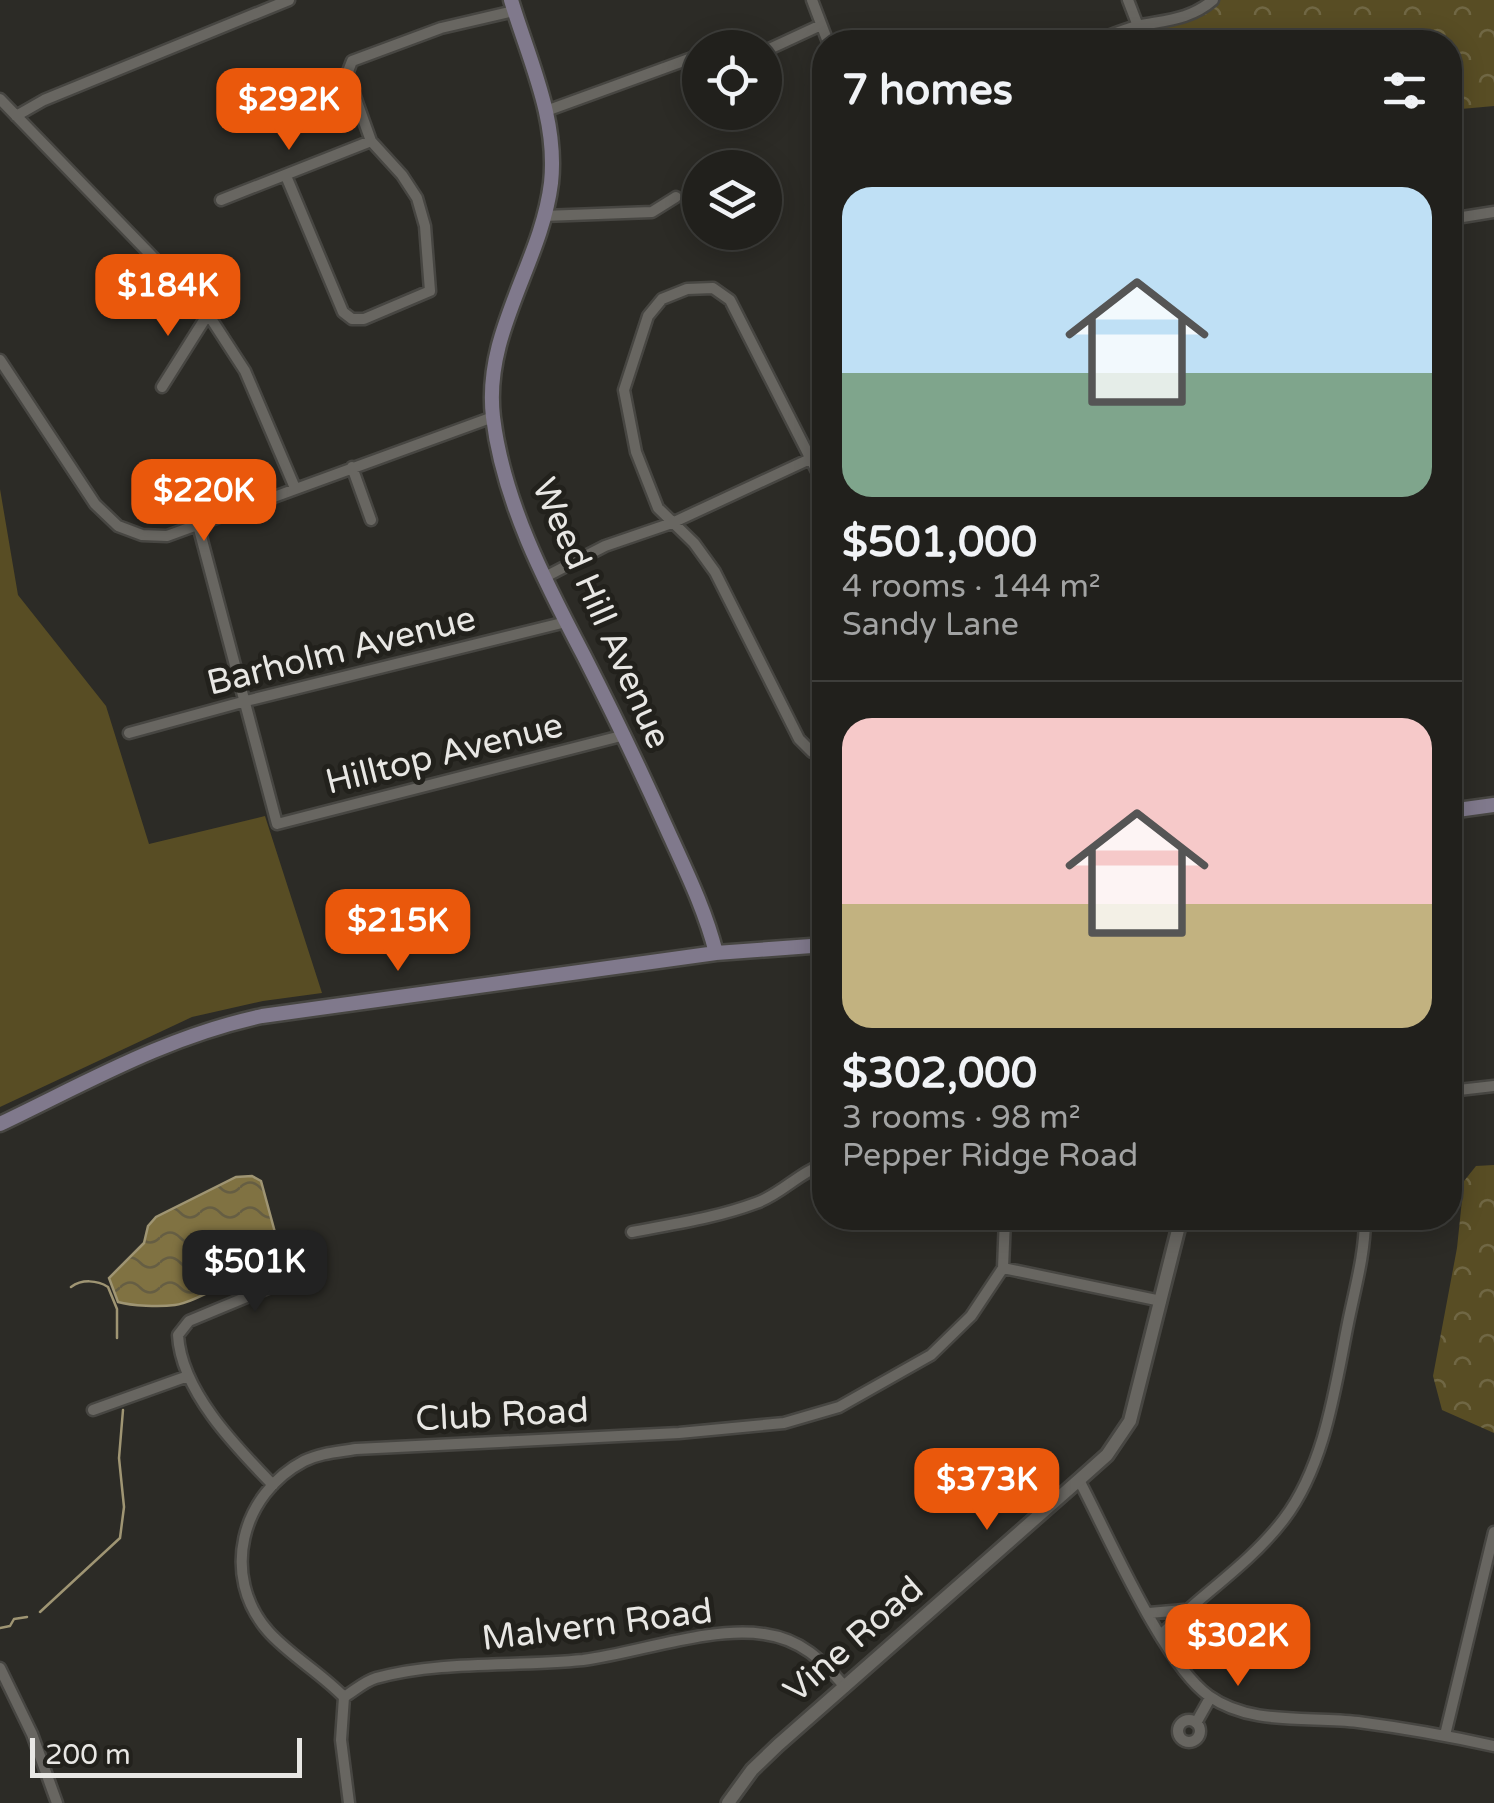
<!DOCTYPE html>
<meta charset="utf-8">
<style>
body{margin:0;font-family:"Varela Round",sans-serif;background:#2d2d29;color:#f1f3f6;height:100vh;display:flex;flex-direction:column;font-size:38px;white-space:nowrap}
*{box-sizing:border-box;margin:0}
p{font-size:32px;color:#a2a3a3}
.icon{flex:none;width:55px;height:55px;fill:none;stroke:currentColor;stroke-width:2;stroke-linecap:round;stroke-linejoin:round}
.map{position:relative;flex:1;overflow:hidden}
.panel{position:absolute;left:812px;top:30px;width:650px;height:1200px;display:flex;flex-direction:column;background:#21201c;border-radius:40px;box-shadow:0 5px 25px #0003,0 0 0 2px #3e3e3b}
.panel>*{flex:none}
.tools{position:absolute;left:682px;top:30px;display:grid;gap:20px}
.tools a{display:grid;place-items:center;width:100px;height:100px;border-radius:50%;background:#21201c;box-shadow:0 5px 25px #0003,0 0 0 2px #3e3e3b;font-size:50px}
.scale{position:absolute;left:30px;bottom:25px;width:272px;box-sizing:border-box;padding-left:10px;border:5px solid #e8e7e4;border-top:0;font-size:28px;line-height:35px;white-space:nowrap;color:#e8e7e4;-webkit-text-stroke:8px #22211c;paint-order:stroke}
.price{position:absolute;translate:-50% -85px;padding:0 22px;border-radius:20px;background:#ea580c;color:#fff;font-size:32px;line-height:65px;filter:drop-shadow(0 2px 5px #0008)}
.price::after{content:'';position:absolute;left:50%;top:60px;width:30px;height:22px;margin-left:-15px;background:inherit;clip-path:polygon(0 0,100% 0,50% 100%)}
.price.current{background:#222;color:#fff}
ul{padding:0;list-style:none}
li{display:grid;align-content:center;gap:20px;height:530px;padding:0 30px}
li+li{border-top:2px solid #3e3e3b}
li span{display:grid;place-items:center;height:310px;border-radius:30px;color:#555}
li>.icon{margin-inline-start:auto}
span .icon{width:180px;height:180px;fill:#fffc;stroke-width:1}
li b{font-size:42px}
h2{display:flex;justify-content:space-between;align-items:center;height:120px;padding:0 30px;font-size:42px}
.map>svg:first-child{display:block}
.green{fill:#584d24}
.park{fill:url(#park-crowns)}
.water{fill:url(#water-waves);stroke:#9f9573;stroke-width:2.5}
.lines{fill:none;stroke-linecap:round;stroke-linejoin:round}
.stream{stroke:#9f9573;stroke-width:2.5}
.minor-casing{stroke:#474642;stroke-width:15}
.tertiary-casing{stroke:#474642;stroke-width:18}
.secondary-casing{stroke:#474642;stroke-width:19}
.minor{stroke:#686661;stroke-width:10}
.tertiary{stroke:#686661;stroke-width:12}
.secondary{stroke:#80798c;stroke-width:14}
.labels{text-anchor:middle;stroke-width:10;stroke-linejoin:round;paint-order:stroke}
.street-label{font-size:35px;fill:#e8e7e4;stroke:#22211c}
</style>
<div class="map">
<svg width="1494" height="1803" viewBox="0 0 1494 1803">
<defs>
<pattern id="park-crowns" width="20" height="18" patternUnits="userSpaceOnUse" patternTransform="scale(2.5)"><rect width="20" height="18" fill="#584d24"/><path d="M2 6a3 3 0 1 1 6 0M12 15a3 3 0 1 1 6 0" fill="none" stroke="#706744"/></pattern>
<pattern id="water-waves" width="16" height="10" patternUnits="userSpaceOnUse" patternTransform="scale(2.5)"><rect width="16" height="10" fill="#807242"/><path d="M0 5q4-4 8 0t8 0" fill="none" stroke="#665e43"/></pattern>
</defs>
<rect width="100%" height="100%" fill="#2c2b26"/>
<path class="green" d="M0 489 18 595 106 706 149 844 265 816 322 993 263 1001 192 1017 0 1107Z"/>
<path class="park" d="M1213 0H1494V106L1450 110V42H1146L1138 26 1155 24Z
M1494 1165V1433L1442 1410 1433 1376 1457 1248 1464 1181 1476 1166Z"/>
<path class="water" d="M252 1176 261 1181 279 1247C270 1262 192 1304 175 1305 160 1307 132 1306 118 1302L109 1278 144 1243 148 1226 156 1217 236 1177Z"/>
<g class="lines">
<path class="stream" d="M71 1287C82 1279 97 1280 108 1287L117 1309V1338
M40 1612 120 1538 124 1507 119 1458 123 1410
M0 1628 10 1626 14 1619 27 1617"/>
<g class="minor-casing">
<path id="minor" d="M812 0 828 42
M1128 0 1138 26
M1091 42C1106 37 1122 30 1137 26 1165 20 1190 20 1213 0
M765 51 821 25
M0 99 208 314 245 371 295 488
M546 111 700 55
M16 116 44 100 289 0
M286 176 343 312 352 319H364L430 291 425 226 417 198 402 175 371 141 347 74 352 61 441 28 514 11
M221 200 371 141
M543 216 652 212 676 197
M1450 219 1494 212
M0 360 95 504 118 526 142 535 167 536 493 417
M162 387 208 314
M352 467 371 520
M825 487 730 300 713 288 687 289 662 299 648 316 624 390 636 452 658 508 694 543 715 572 799 739 812 752 825 753
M198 525 277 824 625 735
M545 577 605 546 672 523 825 452
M129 733 246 701 566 622
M1450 1091 1494 1086
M632 1232C673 1224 716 1218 756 1203 782 1194 799 1172 825 1164
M1003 1268 1161 1301
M93 1410 188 1376
M1079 1480C1107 1533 1164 1665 1209 1696 1251 1726 1309 1716 1358 1722 1404 1728 1449 1736 1494 1746
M273 1485C236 1447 181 1391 178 1335L189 1321 309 1271
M1149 1613 1184 1610
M1161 1635C1200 1595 1249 1565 1284 1519 1325 1465 1335 1388 1348 1323 1355 1288 1365 1254 1365 1218
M0 1668 32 1734 57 1803
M344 1697C354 1691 365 1681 376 1678 442 1660 515 1667 583 1660 638 1653 709 1626 764 1634 801 1639 822 1660 845 1687
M1178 1731a11 11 0 1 1 22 0a11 11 0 1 1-22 0Z
M1196 1723 1210 1698
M1445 1735 1494 1532
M349 1803 341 1740 344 1697C321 1673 288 1654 268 1631 220 1576 241 1494 304 1461 320 1453 338 1452 356 1449L679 1433 784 1423 839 1407 931 1355 971 1316 1003 1268 1005 1218"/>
</g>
<g class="tertiary-casing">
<path id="tertiary" d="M728 1803 752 1770 778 1745 1079 1480 1107 1455 1130 1421 1181 1218"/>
</g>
<g class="secondary-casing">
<path id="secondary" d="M511 0C529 60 558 119 551 183 541 264 483 332 493 417 503 501 545 582 584 656 613 713 640 769 666 827 685 869 705 909 716 953
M1450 811 1494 805
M0 1124C88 1082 165 1037 262 1016L716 953 825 945"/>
</g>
<use href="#minor" class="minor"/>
<use href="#tertiary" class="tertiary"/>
<use href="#secondary" class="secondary"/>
</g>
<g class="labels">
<g class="street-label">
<text transform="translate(602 613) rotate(66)" y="12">Weed Hill Avenue</text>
<text transform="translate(341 650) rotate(-14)" y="12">Barholm Avenue</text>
<text transform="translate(444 753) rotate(-14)" y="12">Hilltop Avenue</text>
<text transform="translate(502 1414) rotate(-3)" y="12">Club Road</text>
<text transform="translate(597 1624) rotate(-7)" y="12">Malvern Road</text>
<text transform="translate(853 1639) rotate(-41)" y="12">Vine Road</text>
</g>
</g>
</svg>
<div class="tools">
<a><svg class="icon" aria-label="locate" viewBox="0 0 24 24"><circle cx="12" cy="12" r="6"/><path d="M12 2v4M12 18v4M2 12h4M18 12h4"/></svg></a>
<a><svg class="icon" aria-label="layers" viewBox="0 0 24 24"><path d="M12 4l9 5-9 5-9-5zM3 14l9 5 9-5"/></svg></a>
</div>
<div class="scale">200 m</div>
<b class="price" style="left:289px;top:153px">$292K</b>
<b class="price" style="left:168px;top:339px">$184K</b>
<b class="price" style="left:204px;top:544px">$220K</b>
<b class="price" style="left:398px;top:974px">$215K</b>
<b class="price current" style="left:255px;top:1315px">$501K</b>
<b class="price" style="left:987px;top:1533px">$373K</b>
<b class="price" style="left:1238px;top:1689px">$302K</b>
<section class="panel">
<h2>7 homes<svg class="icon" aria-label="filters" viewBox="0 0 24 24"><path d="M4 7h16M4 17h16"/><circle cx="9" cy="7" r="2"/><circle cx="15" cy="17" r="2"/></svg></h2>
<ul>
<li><span style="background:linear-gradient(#bfe0f5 60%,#7fa58c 0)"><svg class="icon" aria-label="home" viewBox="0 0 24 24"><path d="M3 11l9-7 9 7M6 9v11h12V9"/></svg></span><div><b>$501,000</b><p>4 rooms · 144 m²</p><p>Sandy Lane</p></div></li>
<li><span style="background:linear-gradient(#f6c9c9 60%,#c2b280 0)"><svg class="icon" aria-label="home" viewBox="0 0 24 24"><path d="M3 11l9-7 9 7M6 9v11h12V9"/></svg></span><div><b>$302,000</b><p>3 rooms · 98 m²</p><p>Pepper Ridge Road</p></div></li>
</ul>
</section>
</div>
